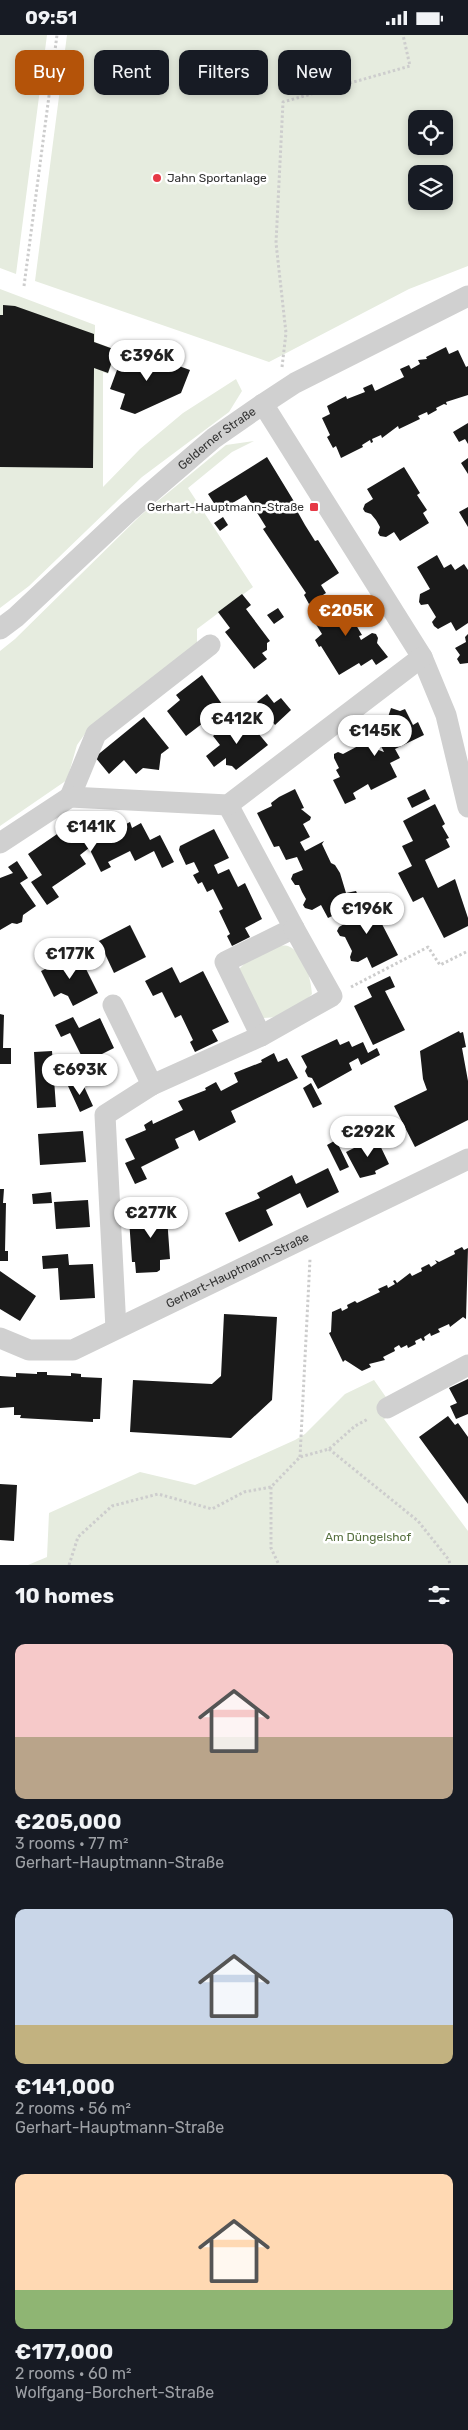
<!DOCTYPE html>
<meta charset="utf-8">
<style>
body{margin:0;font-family:Rubik,sans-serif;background:#20242c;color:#f1f3f6;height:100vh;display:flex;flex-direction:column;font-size:19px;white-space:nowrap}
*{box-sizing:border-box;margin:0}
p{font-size:16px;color:#9ea1a6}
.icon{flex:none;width:28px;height:28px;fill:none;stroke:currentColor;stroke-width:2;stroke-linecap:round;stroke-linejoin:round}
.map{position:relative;height:1530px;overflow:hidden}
.panel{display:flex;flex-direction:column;background:#171b24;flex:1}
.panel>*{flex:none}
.hud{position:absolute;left:15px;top:15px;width:439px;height:45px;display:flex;gap:10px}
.buttons{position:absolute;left:408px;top:75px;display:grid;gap:10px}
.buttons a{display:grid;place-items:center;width:45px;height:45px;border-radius:10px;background:#171b24;box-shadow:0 2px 8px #0003;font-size:25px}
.price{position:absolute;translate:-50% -42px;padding:0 11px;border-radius:18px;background:#fff;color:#222;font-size:16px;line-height:32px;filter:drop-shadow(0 1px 2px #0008)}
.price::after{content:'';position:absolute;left:50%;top:30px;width:15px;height:11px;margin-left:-8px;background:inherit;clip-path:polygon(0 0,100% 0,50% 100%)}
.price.current{background:#b45309;color:#fff}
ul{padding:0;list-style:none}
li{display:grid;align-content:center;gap:10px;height:265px;padding:0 15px}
li span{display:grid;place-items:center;height:155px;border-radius:10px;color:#555}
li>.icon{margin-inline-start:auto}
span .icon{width:90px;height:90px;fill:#fffc;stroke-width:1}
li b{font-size:21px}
h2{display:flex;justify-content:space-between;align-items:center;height:60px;padding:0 15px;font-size:21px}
.chip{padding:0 18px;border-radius:10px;background:#171b24;box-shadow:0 2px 8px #0003;font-size:18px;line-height:45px}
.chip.current{background:#b45309;color:#fff}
.status{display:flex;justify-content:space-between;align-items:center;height:35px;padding:0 25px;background:#171b24;direction:ltr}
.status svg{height:14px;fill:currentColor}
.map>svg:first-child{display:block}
.green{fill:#e6ecdf;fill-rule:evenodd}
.building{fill:#1a1a1a}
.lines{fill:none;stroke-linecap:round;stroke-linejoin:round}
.path{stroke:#cdcdcd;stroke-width:3;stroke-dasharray:2.5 2.5;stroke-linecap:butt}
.minor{stroke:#d0d0d0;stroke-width:21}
.poi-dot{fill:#e63946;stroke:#fff;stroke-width:2}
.labels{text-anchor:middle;stroke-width:5;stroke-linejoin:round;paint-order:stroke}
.poi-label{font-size:12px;fill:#333;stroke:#fff;text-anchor:start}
.street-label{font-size:12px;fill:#333;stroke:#fff}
.park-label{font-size:12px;fill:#56703f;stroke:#fff}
</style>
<div class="status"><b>09:51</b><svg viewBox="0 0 49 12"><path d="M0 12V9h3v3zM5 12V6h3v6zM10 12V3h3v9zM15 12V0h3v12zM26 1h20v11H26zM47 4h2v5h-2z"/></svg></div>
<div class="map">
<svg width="468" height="1530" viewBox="0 0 468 1530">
<rect width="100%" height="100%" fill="#fff"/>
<path class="green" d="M0 0H47L16 239 0 233Z
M67 0H468V231L409 254 269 327 35 246ZM416 84H444V111H416ZM416 139H444V166H416Z
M0 254 95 290V307L117 315 108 339 103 337V452L140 414 183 378 236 344 242 356 229 377 142 442 29 551 0 573Z
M254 406 232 417 188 453 253 552 197 594V610L87 696 77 710 67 745 0 791V616L15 604 141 480 226 410Z
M272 911C277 911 284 910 288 911 305 918 311 944 312 959 299 974 283 983 263 983L238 935 249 924Z
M374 1345 397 1378 384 1384 468 1496V1530H28L47 1522 49 1478 140 1437 195 1450 295 1405 305 1399 345 1359Z"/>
<path class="building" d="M3 270 15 271 94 299V307L116 315 108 338 94 333 93 433 0 432V280H3Z
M446 312 449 319 458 315 466 332 468 331V360L446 367 447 370 444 369 436 373 437 375 428 380 427 377 418 381 420 384 399 394 398 391 382 403 381 400 372 404 373 407 371 408 370 405 362 410 363 412 341 423 336 411 333 413 327 402 330 400 322 383 330 379 327 371 346 361 347 364 365 357 363 353 372 349 375 356 404 342 400 334 409 330 411 334 420 329 418 325 427 324 426 322Z
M124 316 152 327 154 322 190 335 181 358 135 379 120 374 125 359 110 354Z
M468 388V409L465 404 459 407 453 397Z
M267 422 298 473 296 474 305 490 315 506 318 505 339 538 321 550 326 558 309 569 304 560 306 558 263 494 266 492 246 460 219 476 208 459Z
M468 423V439L461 428Z
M404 432 420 458 417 460 427 475 423 478 429 488 400 506 394 497 386 502 380 501 378 498 380 492 376 485 371 479 365 477 363 474 365 469 373 464 367 454Z
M468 472V492L459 477Z
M223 482 228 490 220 496 214 488Z
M437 520 444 533 451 529 455 535 464 529 468 535V588L456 596 451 587 438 594 434 591 432 587 436 582 428 569 421 570 419 567 420 559 430 554 417 532Z
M242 559 251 570 246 574 270 606 267 608V615L262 618 267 624 254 634 225 597 230 593 218 577Z
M348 560 352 568H357L360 572 359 576 347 583 352 592 356 590 362 600 359 601 361 605 372 598 376 599 378 603 377 608 388 622 376 630 372 624 361 631 359 628 339 640 321 611 319 612 315 605 322 599 312 583 326 574 324 571Z
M278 573 284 582 274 589 267 580Z
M468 599V628L460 629 457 624 460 620 455 613 466 607 465 602Z
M202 640 224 672 186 701 167 676 180 665 176 660Z
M267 659 274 668 281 663 291 675 275 690 257 667Z
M391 673 400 676 405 674 413 690 418 687 424 700 395 714 400 723 390 728 397 742 371 755 368 749 353 758 356 764 345 769 333 745 340 742 336 735 339 733 334 723V719L338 717 343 719 358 711 359 707 363 704 367 707 372 716 376 714 384 717 378 705 387 701 380 686 388 682Z
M144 682 169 713 161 719 159 735 143 733 136 739 124 725 109 739 95 722Z
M254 685 260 689 258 698 268 710 236 735 232 731 226 730V723L214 732 206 721 220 710 213 701 228 689 235 697Z
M295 754 304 773 301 774 311 782 310 785 303 789 310 802 300 807 305 816 324 806 322 809 331 828 335 830 340 838 346 858 356 856 361 867 328 883 321 870 312 875 305 873 303 870 306 864 302 857 299 850H295L291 844 293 839 303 835 297 822 286 825 279 811 274 812 257 778 272 771 271 768 279 762Z
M425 754 430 764 412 773 407 763Z
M435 769 445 789 442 791 449 803 446 804 450 812 425 825 438 853 455 844 468 883V891L444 903 423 862 413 867 398 838 412 831 402 811 413 806 403 786Z
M104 787 107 792 115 788 118 793 130 787 132 793 141 788 150 805 160 800 174 827 162 833 154 816 135 826 130 816 108 827 111 832 101 837 89 813 80 820 86 829 52 852 59 862 47 870 31 847 42 840 28 819 63 795 66 799 78 791 82 798Z
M214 794 229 823 214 830 218 839 229 834 238 852 245 848 262 884 245 893 250 902 232 911 227 901 230 899 219 876 223 874 213 854 207 857 202 847 198 849 193 840 199 837 194 827 186 830 179 815 180 811Z
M17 826 28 843 20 848 36 871 23 880 22 887 17 889 12 888 0 895V843L13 838 8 832Z
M369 864 398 920 372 933 367 922 358 927 351 926 350 922 352 916 345 902 340 901 337 896 339 892 349 886 344 876Z
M130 890 146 922 114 938 99 906Z
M78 918 98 958 73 971 68 961 61 958 54 962 41 936Z
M172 932 180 948 203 936 229 987 212 995 218 1006 195 1017 190 1007 193 1005 181 980 175 983 162 957 153 961 145 946Z
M390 941 395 952 385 956 405 995 373 1010 354 971 372 962 367 952Z
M0 979 4 980 3 1013H11V1029H0Z
M73 982 79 993 100 983 114 1013 102 1019 100 1024 93 1027 88 1026 85 1028 70 998 61 1002 55 990Z
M459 996 460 998 463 997 466 1012 462 1013 468 1046V1085L415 1112 394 1071 427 1055 423 1044 420 1016Z
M337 1004 340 1010 349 1006 352 1012 363 1007 368 1018 377 1013 380 1020 361 1030 358 1023 349 1028 352 1035 318 1054 312 1043 308 1042 305 1036 307 1032 301 1021Z
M52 1016 56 1072 37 1073 34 1017Z
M274 1018 278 1027 287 1023 298 1043 231 1076 236 1087 199 1106 194 1095 175 1104 179 1113 141 1132 147 1144 135 1149 125 1128 135 1124 125 1104 146 1095 144 1090 152 1085 153 1089 183 1075 178 1066 206 1055 205 1053 216 1047 221 1056 238 1047 234 1038 262 1027 261 1025Z
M81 1045 93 1071 80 1077 68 1051Z
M311 1048 322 1069 313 1073 303 1053Z
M83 1096 86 1127 40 1130 38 1099Z
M376 1102 389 1129 375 1136 376 1139 360 1143 346 1117Z
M336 1105 349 1132 340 1136 327 1110Z
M328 1133 339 1157 307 1173 300 1158 266 1175 273 1190 239 1207 225 1178 260 1163 257 1158 292 1140 296 1149Z
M0 1154H4L3 1168H6L5 1216H8V1226H0Z
M51 1157 52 1168 33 1169 32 1159Z
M88 1165 90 1192 56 1194 54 1167Z
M181 1171V1181L167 1182 170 1224 160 1225V1235L157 1237 136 1238 135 1227H132L129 1184 151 1183V1173Z
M462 1212 464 1215 468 1213 466 1284 463 1282 450 1292 449 1289 438 1294 440 1297 431 1301 430 1298 424 1302 425 1305 423 1306 421 1303 415 1306 416 1309 408 1313 407 1310 401 1313 399 1310 394 1313 395 1316 383 1322 385 1325 369 1329 371 1332 362 1336 345 1325 343 1327 329 1298 331 1297 332 1277 341 1273 342 1276 348 1273 347 1270 355 1266 357 1268 380 1257 378 1254 387 1250 388 1253 395 1249 393 1246 395 1245 397 1248 410 1238 412 1241 422 1236 421 1233 429 1229 431 1232 437 1228 435 1225 439 1227 455 1219 454 1216Z
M68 1219 69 1230 93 1229 95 1263 60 1265 58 1233 43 1234 42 1221Z
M0 1236 36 1261 20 1286 0 1274Z
M224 1279 277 1282 272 1365 231 1403 130 1397 133 1345 212 1349 221 1341Z
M37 1337H47V1340L71 1341V1338L81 1339V1342L102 1343 100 1384H93V1387L20 1383 21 1380H14V1372L0 1373V1341L16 1342V1338L37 1339Z
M468 1344V1379L456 1384 450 1371 457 1368 449 1353Z
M448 1381 455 1390 458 1388 468 1402V1469L419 1402Z
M0 1449 17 1450 14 1506 0 1505Z"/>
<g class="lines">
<path class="path" d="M24 251 57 0
M282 332 286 298 276 208 283 67 410 31 403 0
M351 952 428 912 440 930 468 916
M329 1414 418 1486 449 1525 450 1530
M300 1422 310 1224
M271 1452V1513L279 1530
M69 1530 78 1502 112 1471 158 1459 212 1474 244 1457 271 1452 300 1422 329 1414 355 1391 368 1384"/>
<g class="minor">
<path d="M263 369 422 622 446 680 468 772"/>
<path id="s1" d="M0 594 16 582 128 477 214 403 263 369 295 348 468 261"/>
<path d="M70 762 96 699 210 610"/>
<path d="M228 770 294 893 225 927 261 1001"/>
<path d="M0 808 70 762 228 770 422 622"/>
<path d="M113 970 152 1050"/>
<path d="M116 1294 105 1080 152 1050 261 1001 332 961 294 893"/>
<path id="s2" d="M0 1303 29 1315H73L468 1124"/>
<path d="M387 1373 468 1330"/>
</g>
</g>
<g class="poi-dot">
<circle cx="157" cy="143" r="5"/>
<rect x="309" y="467" width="10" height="10" rx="2.5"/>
</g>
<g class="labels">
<g class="poi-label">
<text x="167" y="147">Jahn Sportanlage</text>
<text x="304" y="476" text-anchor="end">Gerhart-Hauptmann-Straße</text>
</g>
<g class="street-label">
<text dy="4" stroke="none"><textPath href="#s1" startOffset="289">Gelderner Straße</textPath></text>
<text dy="4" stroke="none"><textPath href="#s2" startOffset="258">Gerhart-Hauptmann-Straße</textPath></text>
</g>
<g class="park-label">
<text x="368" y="1506">Am Düngelshof</text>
</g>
</g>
</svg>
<div class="buttons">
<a><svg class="icon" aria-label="locate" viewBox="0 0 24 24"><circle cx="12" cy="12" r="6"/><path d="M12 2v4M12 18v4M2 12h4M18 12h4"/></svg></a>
<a><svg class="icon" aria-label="layers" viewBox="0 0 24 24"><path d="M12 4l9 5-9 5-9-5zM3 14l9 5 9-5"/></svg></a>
</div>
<b class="price" style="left:147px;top:347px">€396K</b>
<b class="price current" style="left:346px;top:602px">€205K</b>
<b class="price" style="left:237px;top:710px">€412K</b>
<b class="price" style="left:375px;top:722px">€145K</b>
<b class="price" style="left:91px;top:818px">€141K</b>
<b class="price" style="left:367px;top:900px">€196K</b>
<b class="price" style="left:70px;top:945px">€177K</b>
<b class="price" style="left:80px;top:1061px">€693K</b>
<b class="price" style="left:368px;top:1123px">€292K</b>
<b class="price" style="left:151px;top:1204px">€277K</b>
<div class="hud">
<a class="chip current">Buy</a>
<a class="chip">Rent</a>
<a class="chip">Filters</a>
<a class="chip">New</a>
</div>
</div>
<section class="panel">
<h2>10 homes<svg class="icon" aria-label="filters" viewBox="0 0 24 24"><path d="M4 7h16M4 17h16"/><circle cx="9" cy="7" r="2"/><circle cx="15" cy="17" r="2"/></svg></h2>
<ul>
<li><span style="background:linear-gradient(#f6c9c9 60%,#b9a48a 0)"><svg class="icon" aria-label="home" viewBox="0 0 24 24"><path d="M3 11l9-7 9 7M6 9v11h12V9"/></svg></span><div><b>€205,000</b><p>3 rooms · 77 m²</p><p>Gerhart-Hauptmann-Straße</p></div></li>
<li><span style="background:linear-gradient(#c9d6e8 75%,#c2b280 0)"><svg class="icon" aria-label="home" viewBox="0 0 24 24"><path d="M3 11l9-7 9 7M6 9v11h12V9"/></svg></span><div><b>€141,000</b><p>2 rooms · 56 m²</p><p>Gerhart-Hauptmann-Straße</p></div></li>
<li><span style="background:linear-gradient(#ffd9b3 75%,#8fb573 0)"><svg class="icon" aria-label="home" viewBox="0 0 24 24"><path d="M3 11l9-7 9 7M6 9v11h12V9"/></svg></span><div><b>€177,000</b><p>2 rooms · 60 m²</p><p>Wolfgang-Borchert-Straße</p></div></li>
</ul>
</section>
